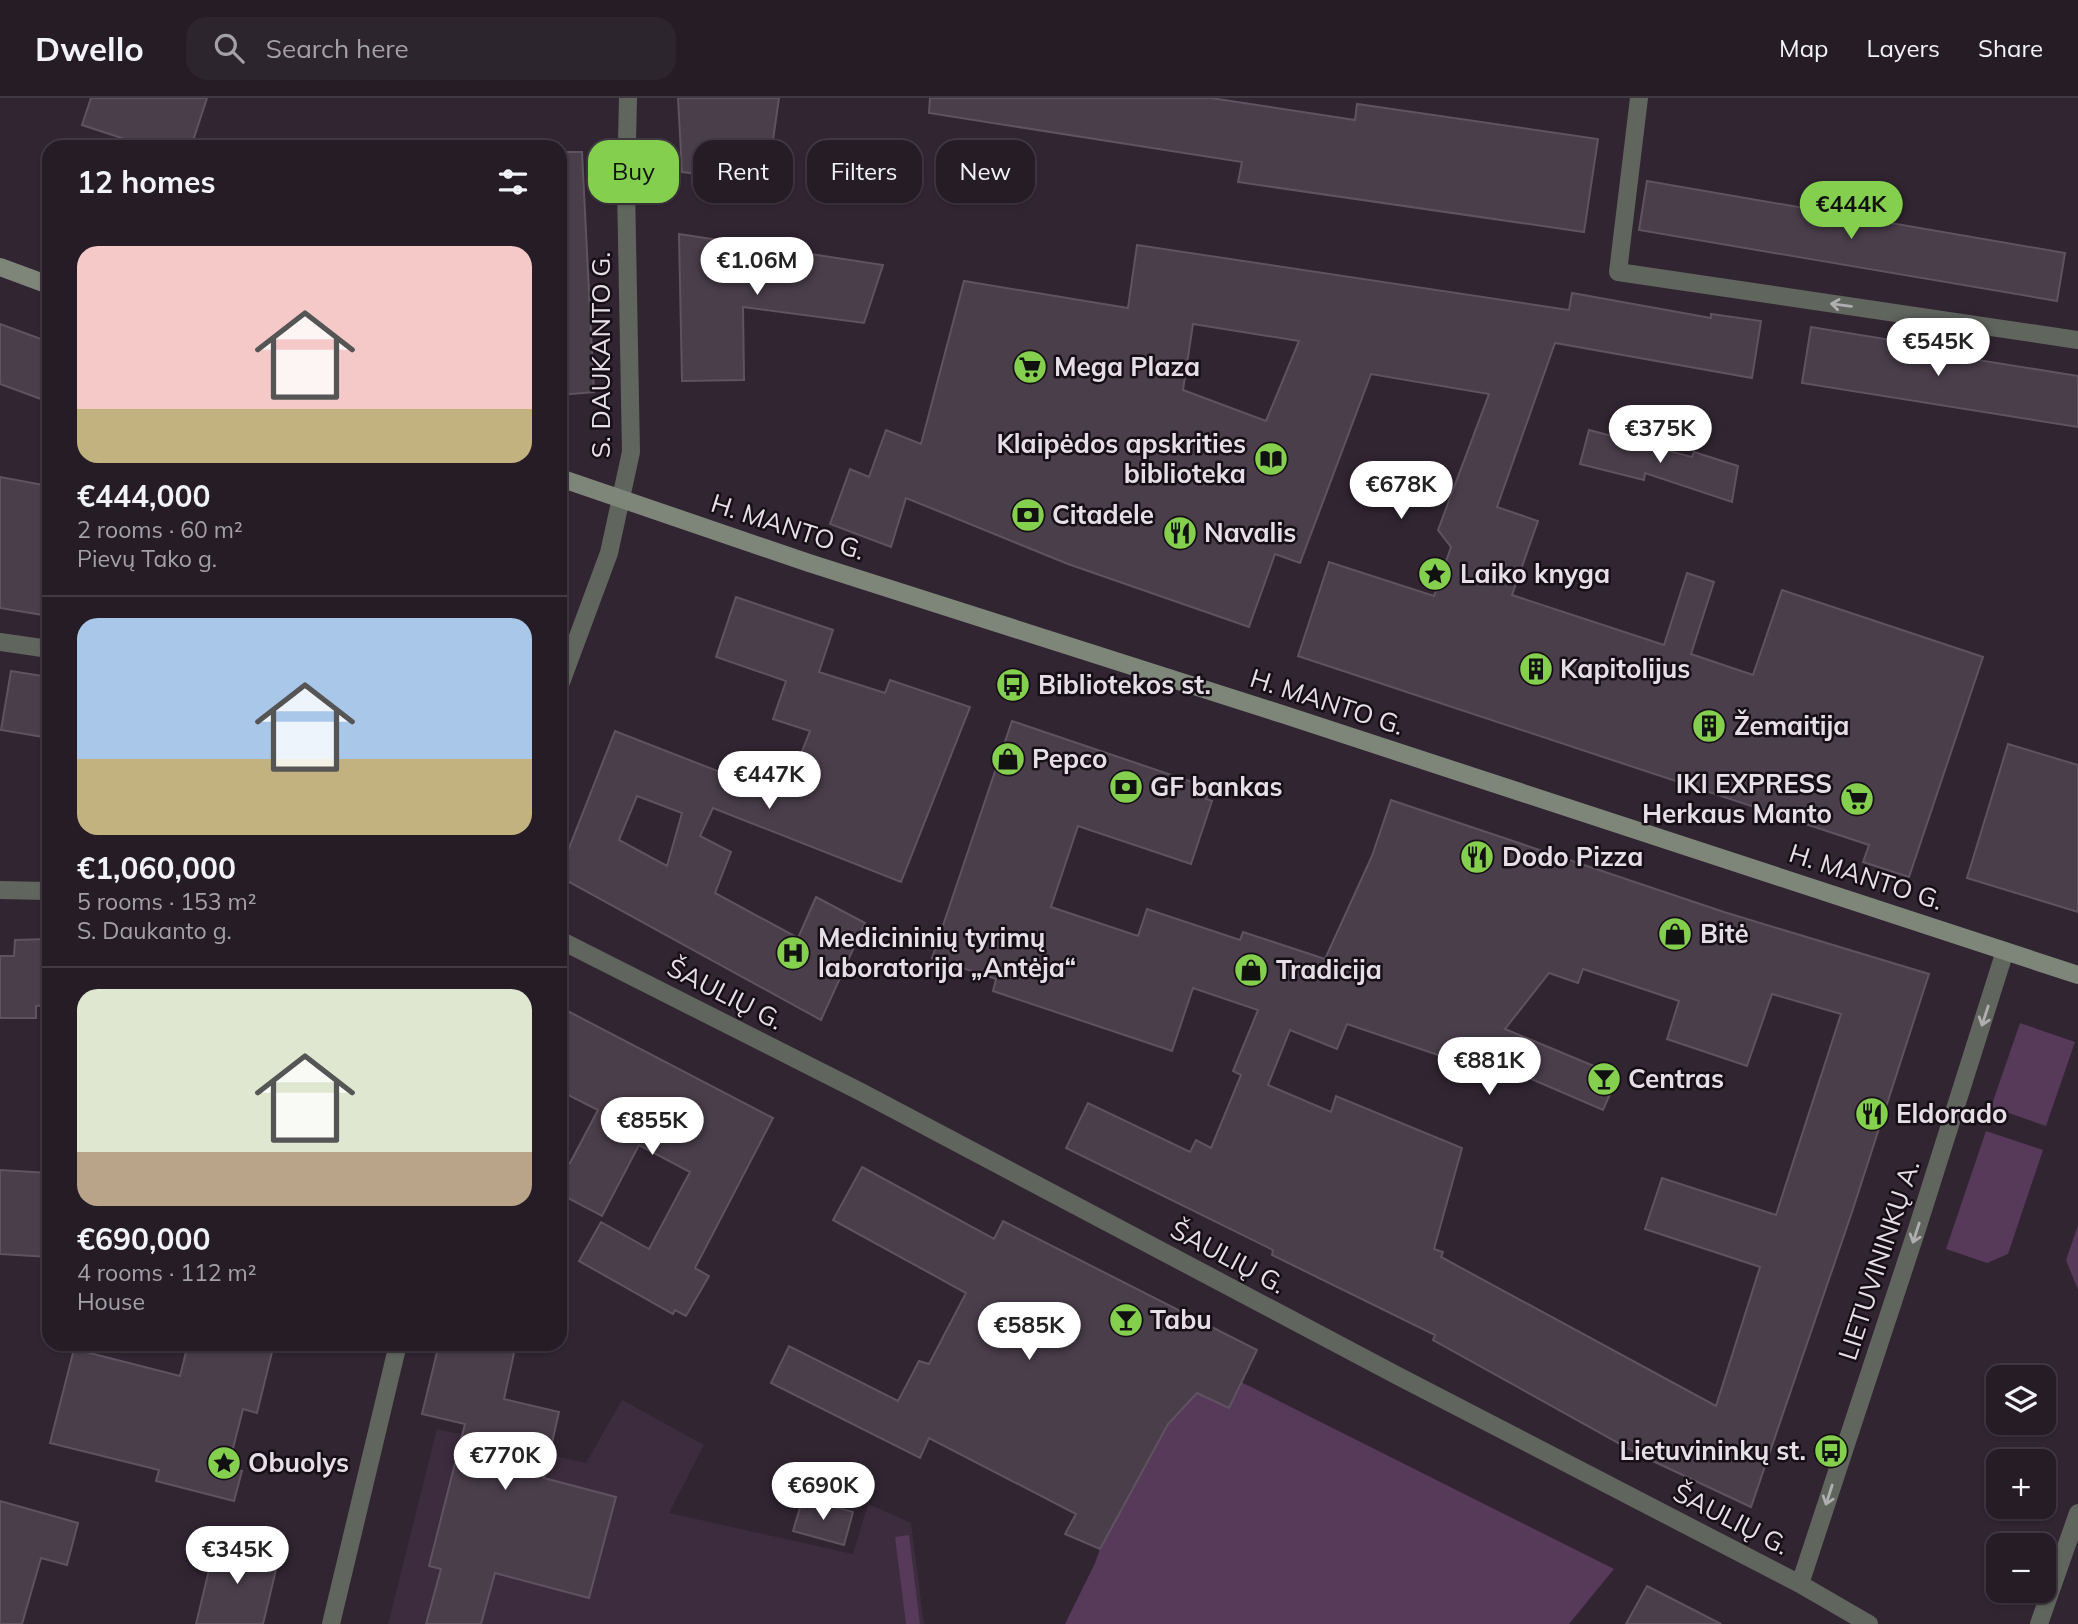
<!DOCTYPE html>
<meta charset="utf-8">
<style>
body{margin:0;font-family:Mulish,sans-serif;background:#2d252e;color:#f1f3f6;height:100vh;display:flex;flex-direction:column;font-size:26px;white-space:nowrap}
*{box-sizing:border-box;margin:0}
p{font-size:23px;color:#a3a1a7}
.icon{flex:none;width:38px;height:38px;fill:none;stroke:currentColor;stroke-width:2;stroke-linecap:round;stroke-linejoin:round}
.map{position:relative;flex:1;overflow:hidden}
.panel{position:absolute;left:42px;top:42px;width:525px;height:1211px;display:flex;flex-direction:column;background:#251c26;border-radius:21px;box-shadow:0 2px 5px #0004,0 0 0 2px #423a43}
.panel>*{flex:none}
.top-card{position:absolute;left:588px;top:42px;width:665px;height:63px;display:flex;gap:14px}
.controls{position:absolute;left:1986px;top:1267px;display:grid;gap:14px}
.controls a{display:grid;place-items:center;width:70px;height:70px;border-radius:14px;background:#251c26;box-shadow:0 2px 5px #0004,0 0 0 2px #423a43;font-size:35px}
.price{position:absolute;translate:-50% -60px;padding:0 16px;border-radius:24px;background:#fff;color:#222;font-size:23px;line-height:46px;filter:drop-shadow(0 2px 4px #0008)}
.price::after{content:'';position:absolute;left:50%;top:42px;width:21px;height:16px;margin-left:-10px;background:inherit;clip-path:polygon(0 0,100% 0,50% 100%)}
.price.current{background:#84d04e;color:#111}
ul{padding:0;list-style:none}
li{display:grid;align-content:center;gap:14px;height:371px;padding:0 35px}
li+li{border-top:2px solid #423a43}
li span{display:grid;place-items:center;height:217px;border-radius:21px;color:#555}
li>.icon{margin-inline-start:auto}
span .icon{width:126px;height:126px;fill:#fffc;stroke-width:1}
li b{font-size:30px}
h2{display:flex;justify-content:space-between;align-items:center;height:84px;padding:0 35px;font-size:30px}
.pill{padding:0 24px;border-radius:21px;background:#251c26;box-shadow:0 2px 5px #0004,0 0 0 2px #423a43;font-size:24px;line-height:63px}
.pill.current{background:#84d04e;color:#111}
header{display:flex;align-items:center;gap:42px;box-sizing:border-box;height:98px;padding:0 35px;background:#251c26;border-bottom:2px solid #423a43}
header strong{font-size:33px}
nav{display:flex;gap:38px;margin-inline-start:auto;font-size:24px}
.search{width:490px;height:63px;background:#2d252e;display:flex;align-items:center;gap:18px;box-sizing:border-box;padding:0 24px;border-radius:21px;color:#a3a1a7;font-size:26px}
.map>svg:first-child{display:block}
.built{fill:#3d2c3e}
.green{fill:#57395a}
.building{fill:#4a3e4b;stroke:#605361;stroke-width:2;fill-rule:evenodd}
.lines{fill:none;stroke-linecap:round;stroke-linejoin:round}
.minor{stroke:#60655e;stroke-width:18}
.secondary{stroke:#7e867a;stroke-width:18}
.oneway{stroke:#b1aeb1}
.labels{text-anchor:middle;stroke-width:5;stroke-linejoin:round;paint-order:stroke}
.street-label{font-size:26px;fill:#e7dfe8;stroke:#161016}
.poi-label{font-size:26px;font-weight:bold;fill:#e7dfe8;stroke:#161016;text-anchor:start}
</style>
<header>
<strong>Dwello</strong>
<div class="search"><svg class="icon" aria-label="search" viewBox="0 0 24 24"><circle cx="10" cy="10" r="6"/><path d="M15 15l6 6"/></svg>Search here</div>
<nav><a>Map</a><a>Layers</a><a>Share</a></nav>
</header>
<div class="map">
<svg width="2078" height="1526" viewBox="0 0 2078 1526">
<rect width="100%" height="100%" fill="#312532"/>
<path class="built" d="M622 1302 704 1347 669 1415 853 1456 868 1406 911 1425 924 1526H388L437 1331 586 1365Z"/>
<path class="green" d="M2020 925 2075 944 2046 1028 1991 1009Z
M1986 1033 2043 1052 2008 1156 1987 1165 1946 1151Z
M2078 1127V1192L2066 1162Z
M1241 1284 1614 1471 1569 1526H1065L1095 1465 1100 1451 1168 1326 1197 1295Z
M909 1437 920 1526H906L895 1439Z"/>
<path class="building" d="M91 0H207L191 49H149L82 27Z
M678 0H779L767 84 682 74Z
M930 0H1211L1355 22 1357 6 1598 41 1584 134 1238 84 1242 64 929 15Z
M560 54H582L594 294 560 297Z
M1647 83 2065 155 2057 203 1639 132Z
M679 136 883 167 864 225 743 209 744 282 682 283Z
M1137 147 1569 212 1572 195 1711 220V216L1761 223 1752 280 1555 245 1497 409 1538 423 1512 497 1664 547 1687 475 1714 484 1691 556 1753 577 1782 492 1983 559 1909 779 1863 764 1869 747 1298 558 1329 464 1434 498 1451 449 1438 432 1489 296 1371 276 1300 465 1275 456 1249 529 1068 466 906 400 891 449 830 426 850 371 869 379 886 332 921 346 964 183 1128 210ZM1193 226 1299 243 1266 323 1183 292Z
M0 226 49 244V304L0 286Z
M1811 229 1916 246V252L2078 278V329L1802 285Z
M1589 332 1692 359 1694 354 1738 368 1732 404 1645 375 1644 382 1580 366Z
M0 379 49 388V518L0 510Z
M736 499 833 532 819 574 885 595 890 582 970 609 901 784 713 710 700 738 731 754 715 795 798 840 816 799 865 825 821 922 560 779V773L615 633 784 699 810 633 773 621 786 583 716 559ZM637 698 682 715 667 768 619 742Z
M11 573 49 579V640L1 632Z
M1012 623 1210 690 1206 701 1212 703 1191 766 1078 728 1051 809 1138 838 1147 811 1240 842 1243 834 1325 861 1372 758 1391 702 1724 814 1929 876 1852 1114 1751 1409 1640 1357 1433 1242 1435 1237 1272 1157 1273 1152 1066 1050 1088 1005 1190 1054 1196 1042 1211 1050 1241 977 1233 973 1258 912 1193 890 1172 953 993 893 996 881 932 860ZM1583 871 1679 903 1667 941 1747 968 1772 896 1841 916 1776 1117 1662 1080 1645 1131 1760 1169 1716 1308 1441 1159 1443 1154 1434 1151 1462 1050 1336 998 1331 1014 1268 987 1290 932 1337 951 1347 926 1488 974 1492 964 1603 1012 1618 978 1505 931 1549 875 1578 885Z
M2008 646 2078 667V814L1967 780Z
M49 841V907L36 908V920H0V858H14L15 842Z
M560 909 773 1020 695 1170 709 1178 686 1218 675 1212 673 1216 579 1163 601 1124 649 1151 690 1074 639 1047 602 1118 560 1096V1063L570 1065 598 1012 560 993Z
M862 1069 994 1141 1003 1123 1257 1252 1229 1310 1197 1295 1168 1326 1100 1451 1065 1436 1076 1416 929 1340 920 1360 771 1285 789 1248 898 1303 919 1263 929 1266 966 1195 833 1122Z
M0 1072 49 1075V1159L0 1156Z
M188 1246H274L257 1315 243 1311 228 1370 242 1373 234 1403 156 1383 159 1372 50 1345 74 1251 180 1278Z
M439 1246H516L504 1301 559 1314 544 1380 616 1399 589 1500 495 1475 481 1526H426L441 1471 429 1468 465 1326 422 1316Z
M803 1400 853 1414 844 1447 793 1433Z
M0 1403 78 1425 67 1467 41 1460 22 1526H0Z
M216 1443 279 1459 263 1526H196Z
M1647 1488 1721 1526H1626Z"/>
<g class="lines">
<path class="minor" d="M1639 0 1618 174 2078 242
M0 544 49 551
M560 587 609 455 631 354 626 89 628 0
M0 792 49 793
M560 842 861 994 1398 1278 1800 1486 1869 1526
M1800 1486 1918 1128 2005 853
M331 1526 398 1246
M2039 1526 2078 1415"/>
<path class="secondary" d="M0 169 49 187
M560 380 809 465 1285 617 2078 877"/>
</g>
<defs><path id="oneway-shaft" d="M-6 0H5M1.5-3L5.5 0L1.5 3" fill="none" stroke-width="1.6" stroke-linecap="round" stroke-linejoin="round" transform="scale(1.75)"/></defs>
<g class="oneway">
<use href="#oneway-shaft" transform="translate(1841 207) rotate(-172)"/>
<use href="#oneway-shaft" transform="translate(1985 918) rotate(108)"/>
<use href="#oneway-shaft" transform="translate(1916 1135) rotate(108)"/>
<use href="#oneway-shaft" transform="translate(1829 1397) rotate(108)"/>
</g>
<defs>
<g id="supermarket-disc" transform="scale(1.75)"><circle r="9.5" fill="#84d04e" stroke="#161016"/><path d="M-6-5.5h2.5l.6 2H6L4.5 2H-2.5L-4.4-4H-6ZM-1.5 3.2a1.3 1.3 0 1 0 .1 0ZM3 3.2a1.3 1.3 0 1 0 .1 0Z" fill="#111"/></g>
<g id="library-disc" transform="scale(1.75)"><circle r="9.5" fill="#84d04e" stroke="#161016"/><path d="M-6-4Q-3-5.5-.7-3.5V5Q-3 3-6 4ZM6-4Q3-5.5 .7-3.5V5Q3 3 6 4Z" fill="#111"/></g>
<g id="bank-disc" transform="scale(1.75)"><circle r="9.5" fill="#84d04e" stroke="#161016"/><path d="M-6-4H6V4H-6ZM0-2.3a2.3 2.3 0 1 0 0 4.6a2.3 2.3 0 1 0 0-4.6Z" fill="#111"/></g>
<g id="restaurant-disc" transform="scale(1.75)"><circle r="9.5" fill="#84d04e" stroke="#161016"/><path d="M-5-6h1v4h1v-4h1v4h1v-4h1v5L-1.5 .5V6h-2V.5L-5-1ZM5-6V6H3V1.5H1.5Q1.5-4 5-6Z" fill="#111"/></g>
<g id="sight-disc" transform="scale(1.75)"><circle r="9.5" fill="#84d04e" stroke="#161016"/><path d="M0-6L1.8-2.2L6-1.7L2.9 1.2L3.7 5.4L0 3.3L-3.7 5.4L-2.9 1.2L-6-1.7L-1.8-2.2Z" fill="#111"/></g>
<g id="building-disc" transform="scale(1.75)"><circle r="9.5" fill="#84d04e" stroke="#161016"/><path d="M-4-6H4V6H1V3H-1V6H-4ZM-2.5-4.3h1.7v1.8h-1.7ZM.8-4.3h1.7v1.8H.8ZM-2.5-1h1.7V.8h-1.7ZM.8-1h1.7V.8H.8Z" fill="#111"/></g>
<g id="bus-disc" transform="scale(1.75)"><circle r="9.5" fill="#84d04e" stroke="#161016"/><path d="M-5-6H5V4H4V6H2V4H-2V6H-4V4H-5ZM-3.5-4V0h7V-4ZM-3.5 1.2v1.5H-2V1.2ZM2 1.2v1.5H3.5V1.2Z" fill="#111"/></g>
<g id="shop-disc" transform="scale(1.75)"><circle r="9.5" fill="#84d04e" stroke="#161016"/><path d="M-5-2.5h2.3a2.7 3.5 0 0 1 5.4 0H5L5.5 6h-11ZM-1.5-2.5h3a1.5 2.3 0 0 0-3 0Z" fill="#111"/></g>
<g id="hospital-disc" transform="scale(1.75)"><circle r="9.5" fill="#84d04e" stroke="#161016"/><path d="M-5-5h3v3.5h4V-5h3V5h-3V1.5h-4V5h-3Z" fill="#111"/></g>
<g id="bar-disc" transform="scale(1.75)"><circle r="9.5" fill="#84d04e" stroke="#161016"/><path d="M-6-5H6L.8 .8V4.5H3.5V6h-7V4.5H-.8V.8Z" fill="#111"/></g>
</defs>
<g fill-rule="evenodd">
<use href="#supermarket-disc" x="1030" y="269"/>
<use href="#library-disc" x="1271" y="361"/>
<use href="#bank-disc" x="1028" y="417"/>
<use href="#restaurant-disc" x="1180" y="435"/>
<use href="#sight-disc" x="1435" y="476"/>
<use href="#building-disc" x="1536" y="571"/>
<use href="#bus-disc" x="1013" y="587"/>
<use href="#building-disc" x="1709" y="628"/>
<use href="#shop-disc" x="1008" y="661"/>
<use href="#bank-disc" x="1126" y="689"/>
<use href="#supermarket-disc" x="1857" y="701"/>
<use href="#restaurant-disc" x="1477" y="759"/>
<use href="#shop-disc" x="1675" y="836"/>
<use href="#hospital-disc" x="793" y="855"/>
<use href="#shop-disc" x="1251" y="872"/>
<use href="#bar-disc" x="1604" y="981"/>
<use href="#restaurant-disc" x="1872" y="1016"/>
<use href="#bar-disc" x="1126" y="1222"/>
<use href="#bus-disc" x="1831" y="1353"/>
<use href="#sight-disc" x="224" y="1365"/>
</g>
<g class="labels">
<g class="street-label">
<text transform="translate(601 257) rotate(-90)" y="9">S. DAUKANTO G.</text>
<text transform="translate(788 429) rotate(18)" y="9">H. MANTO G.</text>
<text transform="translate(1327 604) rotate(18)" y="9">H. MANTO G.</text>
<text transform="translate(1866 779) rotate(18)" y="9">H. MANTO G.</text>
<text transform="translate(725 896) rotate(27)" y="9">ŠAULIŲ G.</text>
<text transform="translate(1228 1159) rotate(28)" y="9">ŠAULIŲ G.</text>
<text transform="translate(1879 1162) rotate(-72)" y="9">LIETUVININKŲ A.</text>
<text transform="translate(1731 1421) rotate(27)" y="9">ŠAULIŲ G.</text>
</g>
<g class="poi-label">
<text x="1054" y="278">Mega Plaza</text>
<text x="1246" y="355" text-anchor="end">Klaipėdos apskrities<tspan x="1246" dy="30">biblioteka</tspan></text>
<text x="1052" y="426">Citadele</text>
<text x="1204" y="444">Navalis</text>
<text x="1460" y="485">Laiko knyga</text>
<text x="1560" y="580">Kapitolijus</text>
<text x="1038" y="596">Bibliotekos st.</text>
<text x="1734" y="637">Žemaitija</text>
<text x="1032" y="670">Pepco</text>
<text x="1832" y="695" text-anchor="end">IKI EXPRESS<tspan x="1832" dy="30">Herkaus Manto</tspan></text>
<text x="1150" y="698">GF bankas</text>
<text x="1502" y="768">Dodo Pizza</text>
<text x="1700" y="845">Bitė</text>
<text x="818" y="849">Medicininių tyrimų<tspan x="818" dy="30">laboratorija „Antėja“</tspan></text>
<text x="1276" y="881">Tradicija</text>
<text x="1628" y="990">Centras</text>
<text x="1896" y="1025">Eldorado</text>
<text x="1150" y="1231">Tabu</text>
<text x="1806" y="1362" text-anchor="end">Lietuvininkų st.</text>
<text x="248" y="1374">Obuolys</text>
</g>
</g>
</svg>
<div class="controls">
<a><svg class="icon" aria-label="layers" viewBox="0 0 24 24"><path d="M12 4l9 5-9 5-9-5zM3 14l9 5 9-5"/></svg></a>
<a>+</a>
<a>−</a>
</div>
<b class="price current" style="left:1851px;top:143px">€444K</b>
<b class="price" style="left:757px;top:199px">€1.06M</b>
<b class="price" style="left:1938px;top:280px">€545K</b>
<b class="price" style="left:1660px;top:367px">€375K</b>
<b class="price" style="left:1401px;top:423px">€678K</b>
<b class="price" style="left:769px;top:713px">€447K</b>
<b class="price" style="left:1489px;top:999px">€881K</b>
<b class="price" style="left:652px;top:1059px">€855K</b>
<b class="price" style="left:1029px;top:1264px">€585K</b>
<b class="price" style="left:505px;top:1394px">€770K</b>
<b class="price" style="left:823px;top:1424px">€690K</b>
<b class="price" style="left:237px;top:1488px">€345K</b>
<div class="top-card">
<a class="pill current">Buy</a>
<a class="pill">Rent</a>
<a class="pill">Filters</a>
<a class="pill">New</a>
</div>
<section class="panel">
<h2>12 homes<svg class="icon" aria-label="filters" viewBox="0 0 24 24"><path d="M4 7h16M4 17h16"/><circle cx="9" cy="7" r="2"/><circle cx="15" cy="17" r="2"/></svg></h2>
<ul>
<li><span style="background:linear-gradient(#f6c9c9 75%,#c2b280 0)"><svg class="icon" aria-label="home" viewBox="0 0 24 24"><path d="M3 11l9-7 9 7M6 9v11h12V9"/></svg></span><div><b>€444,000</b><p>2 rooms · 60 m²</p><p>Pievų Tako g.</p></div></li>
<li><span style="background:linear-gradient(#a9c7e8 65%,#c2b280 0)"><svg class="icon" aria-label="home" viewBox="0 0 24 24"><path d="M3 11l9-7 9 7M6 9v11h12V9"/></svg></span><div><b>€1,060,000</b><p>5 rooms · 153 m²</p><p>S. Daukanto g.</p></div></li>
<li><span style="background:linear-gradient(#dfe7d0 75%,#b9a48a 0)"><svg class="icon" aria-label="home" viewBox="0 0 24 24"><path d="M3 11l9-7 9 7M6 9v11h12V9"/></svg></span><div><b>€690,000</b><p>4 rooms · 112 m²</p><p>House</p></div></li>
</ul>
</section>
</div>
